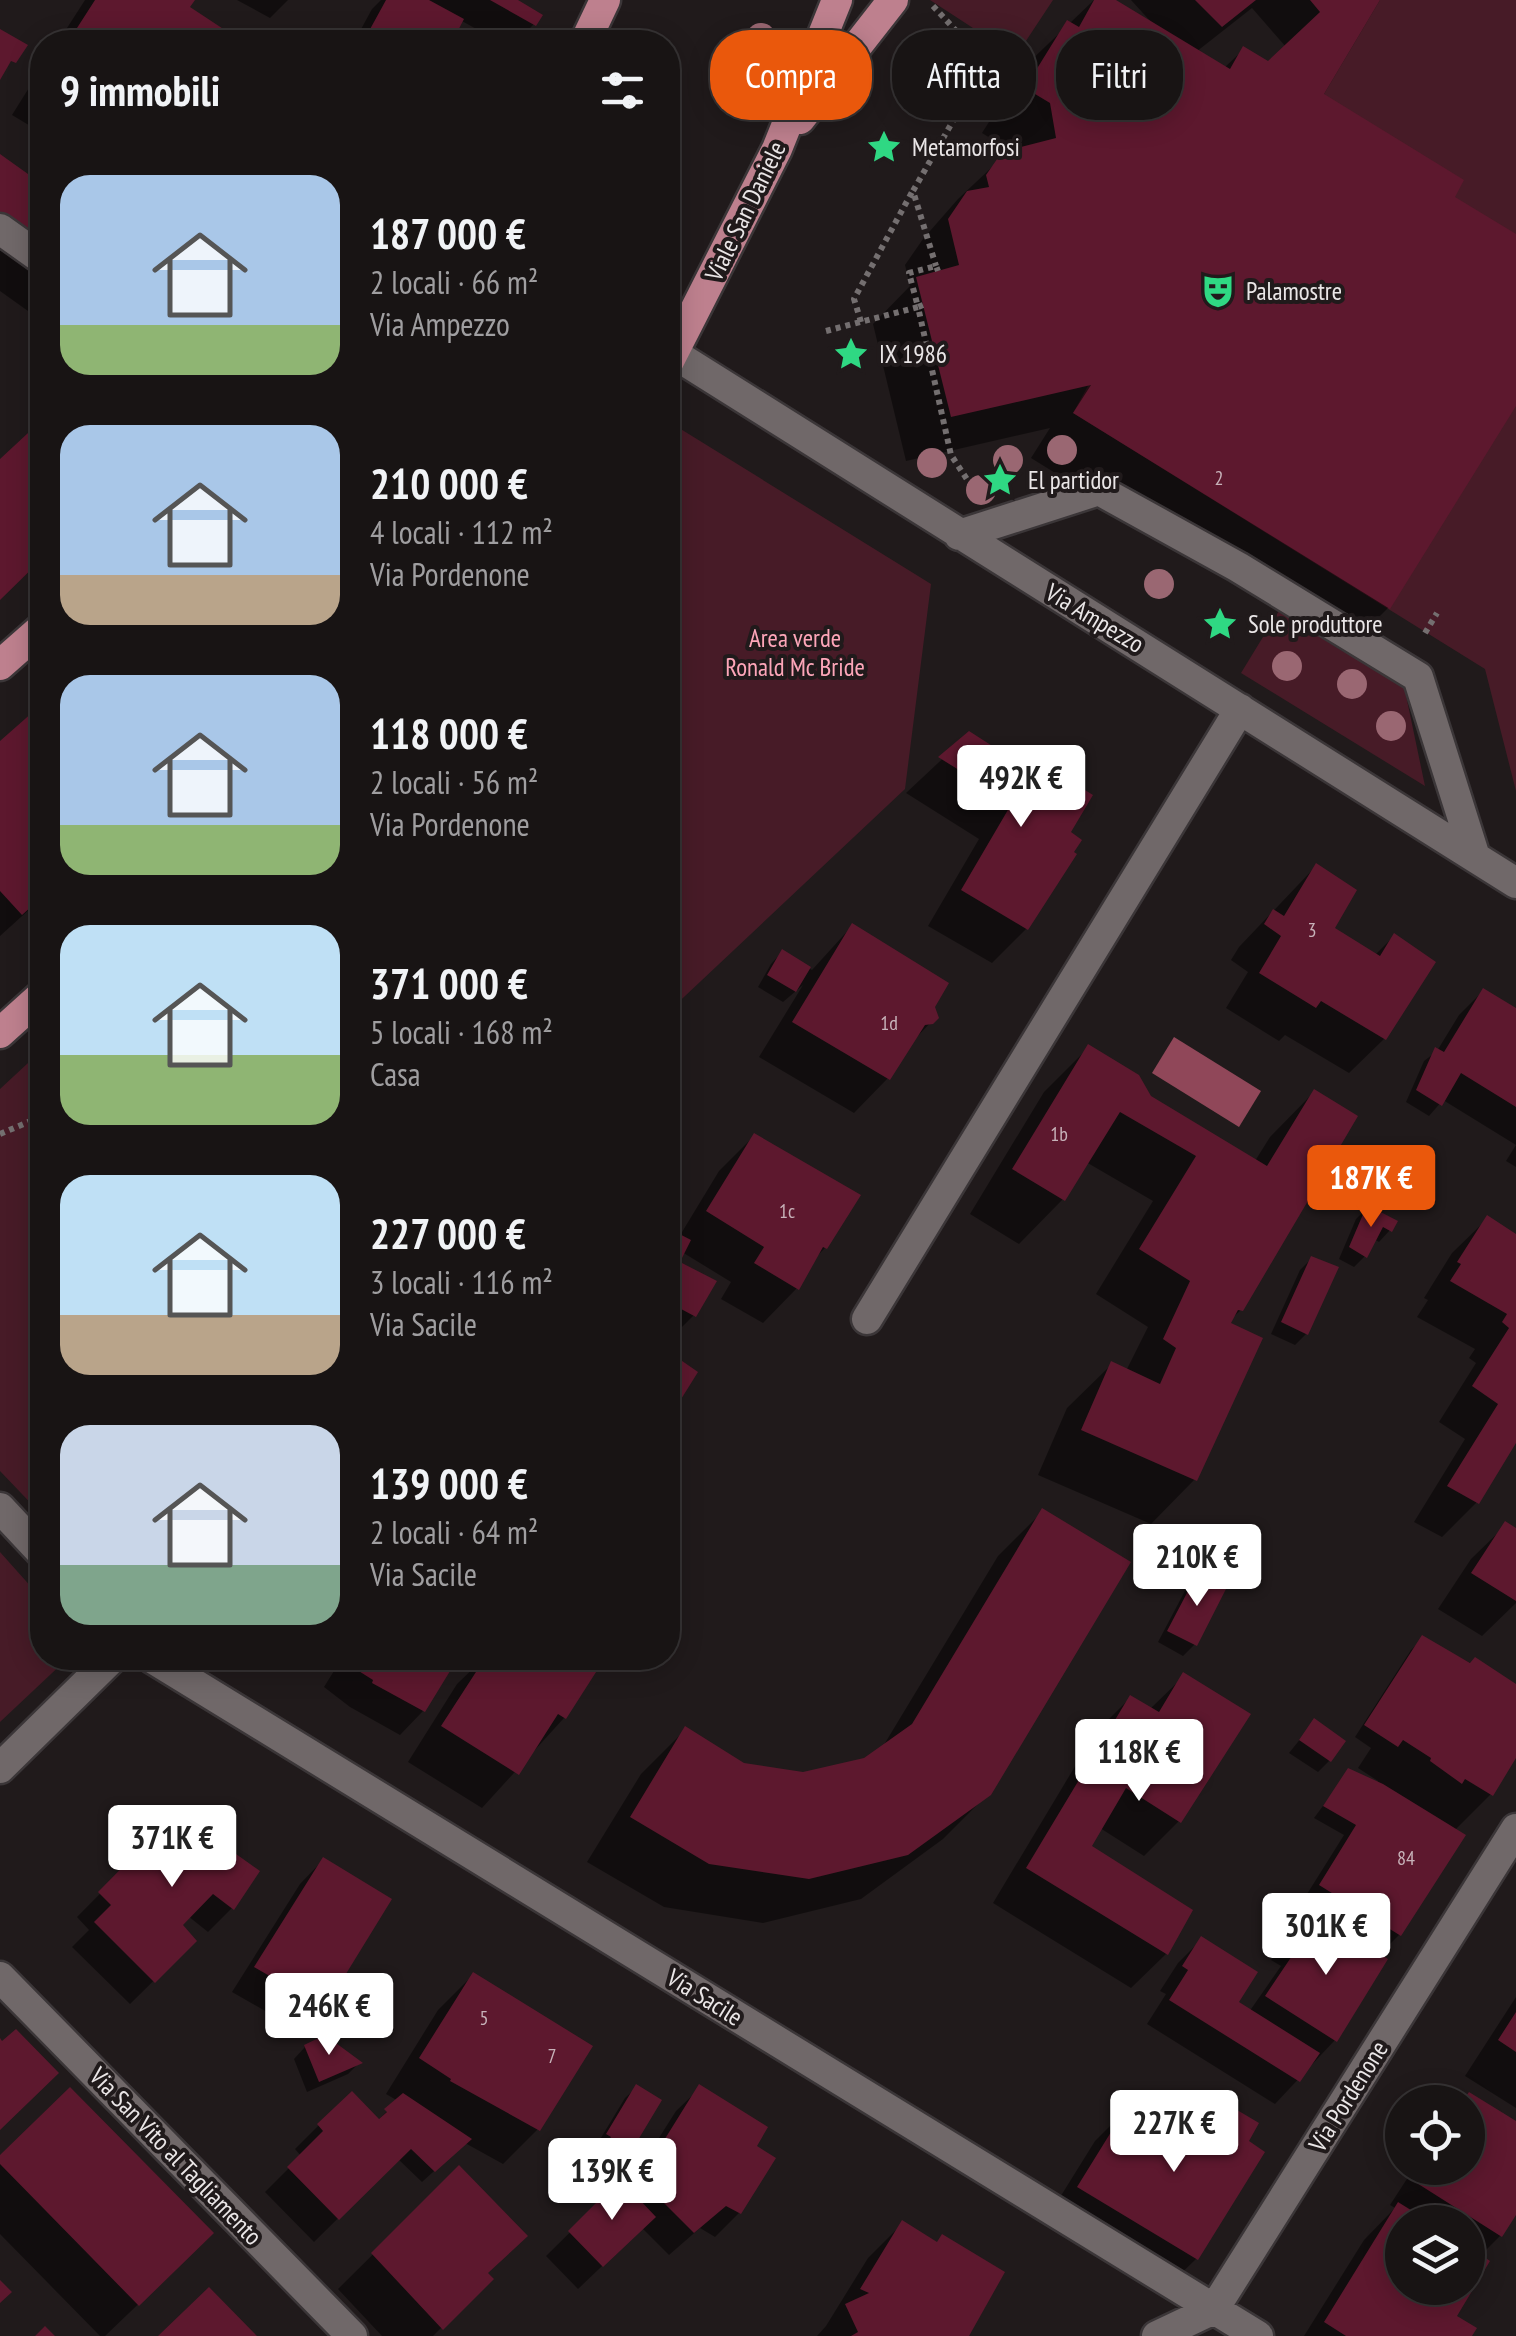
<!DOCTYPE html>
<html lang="it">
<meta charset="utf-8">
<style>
body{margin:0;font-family:"PT Sans Narrow",sans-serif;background:#211d1d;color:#f1f3f6;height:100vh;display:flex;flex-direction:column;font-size:38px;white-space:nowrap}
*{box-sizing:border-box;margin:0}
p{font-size:32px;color:#9f9ea0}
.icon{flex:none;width:55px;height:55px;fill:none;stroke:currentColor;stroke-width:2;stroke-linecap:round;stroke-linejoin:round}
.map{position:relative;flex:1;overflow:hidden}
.panel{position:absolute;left:30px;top:30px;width:650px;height:1640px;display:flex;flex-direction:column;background:#181414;border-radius:40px;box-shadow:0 5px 25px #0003,0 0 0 2px #363334}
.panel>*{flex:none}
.banner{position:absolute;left:710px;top:30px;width:655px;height:90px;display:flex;gap:20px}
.tools{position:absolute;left:1385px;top:2085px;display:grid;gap:20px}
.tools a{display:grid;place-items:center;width:100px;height:100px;border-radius:50%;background:#181414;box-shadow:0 5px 25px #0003,0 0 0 2px #363334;font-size:50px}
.price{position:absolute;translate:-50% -85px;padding:0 22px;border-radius:10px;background:#fff;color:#222;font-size:32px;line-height:65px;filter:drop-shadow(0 2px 5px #0008)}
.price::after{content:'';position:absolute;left:50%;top:60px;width:30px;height:22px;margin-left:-15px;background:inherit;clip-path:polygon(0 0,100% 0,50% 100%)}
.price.selected{background:#ea580c;color:#fff}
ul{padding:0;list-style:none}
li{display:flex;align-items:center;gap:30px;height:250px;padding:0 30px}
li span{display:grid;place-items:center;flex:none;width:280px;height:200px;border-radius:30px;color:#555}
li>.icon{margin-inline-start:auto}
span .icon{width:120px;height:120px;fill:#fffc;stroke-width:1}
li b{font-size:42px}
h2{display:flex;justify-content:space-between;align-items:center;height:120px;padding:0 30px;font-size:42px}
.pill{padding:0 35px;border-radius:40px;background:#181414;box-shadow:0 5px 25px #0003,0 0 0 2px #363334;font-size:35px;line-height:90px}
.pill.selected{background:#ea580c;color:#fff}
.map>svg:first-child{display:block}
.green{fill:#471b27}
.water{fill:#904759}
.shadow{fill:#0007;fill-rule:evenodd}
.building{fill:#5d182e}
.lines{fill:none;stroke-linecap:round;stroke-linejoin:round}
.minor-casing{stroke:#3b3638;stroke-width:35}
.major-casing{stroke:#3b3638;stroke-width:35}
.path{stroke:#746f70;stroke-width:6;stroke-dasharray:5 5;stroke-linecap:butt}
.minor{stroke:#706869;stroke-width:30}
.major{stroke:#be808e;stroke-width:30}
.tree{fill:#9a6772}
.labels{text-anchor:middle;stroke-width:8;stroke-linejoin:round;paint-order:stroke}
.number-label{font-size:20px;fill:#c7b2b9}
.poi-label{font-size:25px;fill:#eae6e7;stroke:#201a1b;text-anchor:start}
.street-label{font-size:25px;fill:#eae6e7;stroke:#201a1b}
.park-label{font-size:25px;fill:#fda6b9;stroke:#201a1b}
</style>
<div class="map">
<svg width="1516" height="2336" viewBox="0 0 1516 2336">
<rect width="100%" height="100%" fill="#201a1b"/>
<path class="green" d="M930 0H1053L1016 56Z
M1380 0H1516V791L1485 669 1073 413 1268 61 1324 94Z
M679 428 931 584 905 789 668 1012V443Z
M1282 606 1403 681 1425 786 1241 673Z
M42 1050V1515L0 1471V1089Z
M0 1552 42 1599V1658H68L0 1722Z"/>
<path class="water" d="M1174 1037 1261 1091 1239 1127 1152 1073Z"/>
<path class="shadow" d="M85 0H192L187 8 239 42H58Z
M237 0H288L270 18Z
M381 0H515L534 24 516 42H500L460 20 449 42H354L372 9Z
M1094 0H1111L1152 23 1131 0H1377L1322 93 1452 197 1516 237V402L1388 608 1344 652 1031 458 1050 428 906 461 873 324 910 286 905 265 923 239 958 199 1007 153 1006 148 982 133 1023 68ZM1252 8 1286 47 1268 64 1244 49 1224 68 1196 52Z
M42 67V133L12 115Z
M0 157 42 187V321L0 291Z
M42 424V560L0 598V462Z
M42 707V898L0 936V744Z
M969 734 1067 833 1027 928 992 963 928 926 979 839 906 793Z
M1316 866 1332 929 1374 956 1394 936 1384 1039 1349 1073 1285 1035 1279 1041 1226 1008 1248 972 1231 960 1239 947Z
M852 926 932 1007 936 1017 911 1043 888 1078 854 1113 759 1057 803 985 783 1002 758 987 771 964 782 952 812 970Z
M1483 991 1516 1011V1167L1506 1161 1516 1145 1443 1100 1429 1116 1406 1102 1424 1061 1437 1051 1459 1015Z
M1088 1048 1149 1098 1255 1161 1270 1137 1314 1092 1241 1310 1230 1320 1195 1479 1151 1524 1038 1475 1067 1408 1112 1364 1126 1371 1148 1327 1096 1294 1153 1201 1086 1162 1063 1199 1019 1244 970 1214 1044 1092Z
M754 1136 825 1248 813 1260 797 1288 763 1323 721 1299 731 1282 682 1252 677 1263 694 1315 670 1339 668 1337V1231L679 1237 719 1171Z
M1367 1208 1390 1230 1379 1242 1374 1239 1365 1256 1354 1267 1339 1259 1356 1219Z
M1487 1219 1516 1237V1439L1477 1502 1442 1537 1414 1522 1465 1439 1439 1422 1476 1363 1469 1358 1475 1349 1417 1317 1428 1300 1424 1298 1452 1253Z
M1311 1259 1306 1334 1295 1345 1271 1334 1300 1270Z
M1043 1511 989 1793 943 1839 861 1899 763 1923 664 1907 587 1862 641 1774 685 1730 744 1765 804 1775 865 1760 882 1748 998 1556Z
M1506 1525 1516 1531V1603L1482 1636 1438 1609 1471 1559Z
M1198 1575 1195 1644 1183 1656 1158 1642 1187 1587Z
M1423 1638 1516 1687V1755L1491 1794 1454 1831 1399 1935 1378 1956 1385 1960 1335 2040 1275 2104 1147 2024 1166 1994 1160 1991 1178 1963 1202 1939 1235 2003 1249 2012 1281 1966 1271 1960 1284 1941 1308 1917 1297 1910 1344 1835 1314 1818 1349 1771 1377 1784 1378 1781 1358 1768 1371 1748 1355 1737 1411 1650Z
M342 1658H458L423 1711 400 1735 350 1707 324 1687Z
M484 1658H506L515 1663 518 1658H602L564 1718 482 1808 408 1762 457 1684Z
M1184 1676 1179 1821 1144 1856 1100 1828 1088 1847 1166 1954 1131 1988 993 1903 1095 1733 1130 1698 1150 1709Z
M1314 1722 1329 1761 1318 1772 1289 1753Z
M179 1814 219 1845 232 1908 208 1932 188 1916 179 1925 194 1941 130 2004 72 1947 89 1930 77 1917Z
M323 1860V2007L300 2031 232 1992 300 1884Z
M473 1975 538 2129 503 2164 465 2143 422 2182 398 2159 314 2242 265 2192 301 2156 295 2149 319 2125 377 2121 398 2101 386 2094 438 2010Z
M1516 1997V2108L1465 2076Z
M305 2047 359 2063 348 2074 307 2092 294 2059Z
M637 2087 618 2168 606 2180 588 2168 601 2150 596 2146 625 2098Z
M700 2088 754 2147 739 2213 715 2237 700 2228 669 2255 642 2228 578 2289 546 2256 620 2183 626 2190 676 2111Z
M1470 2095 1516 2124V2209L1500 2236 1479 2257 1487 2262 1454 2317 1469 2336H1304L1364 2240 1395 2208 1390 2205 1414 2168H1468V2102H1462ZM1402 2222H1468V2288H1402Z
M1130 2106 1191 2143 1213 2121 1218 2125 1232 2110 1196 2259 1161 2293 1044 2223 1095 2141Z
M0 2158 176 2268 105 2336H100L0 2234Z
M459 2169 486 2274 490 2279 433 2336H382L338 2289Z
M903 2223 966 2336H817L826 2326 868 2258Z"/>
<path class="building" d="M95 0H195L190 7 243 42H191L176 34 170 42H68Z
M386 0H429L464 19 452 42H363Z
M490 0H518L543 15 536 26Z
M1094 0H1116L1230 69 1243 46 1268 61 1320 12 1310 0H1380L1324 94 1464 180 1455 197 1516 234V406L1390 609 1073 413 1091 385 951 417 916 277 959 265 948 219 967 191 989 187 986 175 1002 152 1056 138 1050 103 1025 88 1067 20 1079 27Z
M1195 0H1256L1222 27Z
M0 29 28 45 16 63 11 61 0 80Z
M0 154 42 184V245L0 215Z
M42 420V559L0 600V459Z
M42 704V897L22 915 0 891V741Z
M969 731 1031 771 1038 761 1093 795 1071 832 1082 840 1074 852 1077 854 1028 930 961 890 1012 803 938 757Z
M1316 863 1357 890 1335 928 1380 956 1394 933 1436 962 1386 1040 1321 1001 1316 1008 1259 973 1281 936 1264 924 1273 909 1284 916Z
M852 923 949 983 935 1007 939 1018 933 1024 925 1025 890 1080 792 1022Z
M782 949 811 967 796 992 767 975Z
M1483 988 1516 1008V1107L1461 1073 1442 1106 1416 1090 1435 1047 1444 1052Z
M1088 1044 1139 1075 1151 1096 1267 1166 1314 1089 1358 1116 1243 1311 1238 1310 1231 1323 1263 1338 1197 1481 1081 1430 1111 1361 1160 1384 1176 1348 1163 1339 1190 1281 1139 1249 1196 1156 1120 1112 1065 1201 1012 1169Z
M754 1133 861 1195 827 1249 823 1247 799 1290 754 1263 764 1247 706 1211Z
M1367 1205 1398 1221 1392 1232 1383 1227 1367 1258 1349 1247Z
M1487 1215 1516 1234V1443L1479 1504 1447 1486 1498 1404 1472 1386 1509 1328 1502 1322 1507 1314 1450 1281 1461 1264 1457 1262Z
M668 1228 691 1240 680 1262 717 1281 696 1317 668 1302Z
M1311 1256 1339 1267 1308 1335 1281 1322Z
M672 1354 698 1372 668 1420V1361Z
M1042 1508 1131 1562 991 1795 908 1855 809 1879 709 1864 630 1817 685 1726 744 1763 803 1772 864 1758 912 1724Z
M1505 1521 1516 1528V1601L1471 1573Z
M1198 1572 1227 1587 1197 1646 1167 1631Z
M1422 1635 1470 1663 1475 1657 1516 1684V1758L1493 1796 1465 1779 1462 1784 1430 1761 1431 1758 1403 1740 1398 1747 1364 1725Z
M349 1658H458L425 1712 372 1683 373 1680 346 1663Z
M485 1658H511L526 1667 529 1658H605L566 1719 558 1714 519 1775 441 1726Z
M1183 1672 1251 1714 1181 1823 1126 1788 1092 1846 1193 1910 1168 1955 1026 1868 1130 1695 1159 1712Z
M1314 1718 1346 1741 1331 1762 1299 1740Z
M1348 1768 1383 1784 1466 1835 1401 1936 1319 1885 1356 1825 1323 1806Z
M207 1808 215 1810 225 1822 222 1844 260 1871 234 1910 213 1894 183 1925 197 1941 155 1983 94 1922 111 1905 98 1892 178 1811 189 1817 198 1809Z
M323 1857 392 1899 325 2008 254 1967Z
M1307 1915 1328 1928 1332 1924 1388 1959 1337 2042 1265 1996 1302 1941 1293 1936Z
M1201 1936 1258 1972 1239 2002 1320 2053 1300 2082 1169 2000 1188 1970 1182 1966Z
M473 1972 593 2046 540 2131 450 2081 451 2079 419 2058Z
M1516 2012V2052L1498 2040Z
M16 2029 59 2073 0 2130V2038L2 2041Z
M325 2035 363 2063 319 2082 304 2045Z
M636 2084 662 2100 620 2170 598 2156 611 2137 606 2134Z
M699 2084 768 2127 757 2146 776 2158 741 2214 726 2206 694 2233 640 2179Z
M70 2087 214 2233 139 2306 0 2164V2155Z
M352 2091 379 2119 387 2112 384 2109 403 2093 472 2139 435 2172 411 2149 339 2220 287 2167 323 2131 317 2124Z
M1469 2092 1516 2121V2215L1502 2237 1412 2180 1420 2168H1468V2102H1462Z
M1129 2103 1196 2143 1213 2118 1222 2124 1232 2107 1259 2123 1249 2141 1265 2152 1198 2260 1077 2187Z
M459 2165 528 2236 488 2273 494 2279 443 2330 371 2253Z
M620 2179 656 2217 603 2267 568 2231Z
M1398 2202 1430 2222H1402V2288H1468V2246L1490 2261 1457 2316 1477 2328 1472 2336H1346L1324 2322Z
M902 2220 937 2242 942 2234 1005 2272 969 2336H851L858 2332 845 2304 869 2293 860 2289Z
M0 2280 12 2292 0 2303Z
M209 2287 257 2336H158Z
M45 2326 55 2336H35Z"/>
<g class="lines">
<g class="minor-casing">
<path id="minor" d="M0 229 42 259
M674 354 1516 883
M959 535 1099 490 1238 567 1418 677 1475 857
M867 1319 1240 709
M0 1508 42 1553
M152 1658 1258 2336
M0 1768 112 1658
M0 1977 352 2336
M1157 2336 1214 2309 1516 1829"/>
</g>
<g class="major-casing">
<path id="major" d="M585 42 605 0
M800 119 893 0
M668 363 777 149 837 0
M0 665 42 628
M0 1033 42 995"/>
</g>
<path class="path" d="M933 6 986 63 913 191 936 266
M923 305 918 307 909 273 936 266 938 271
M861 322 854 299 912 192
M826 331 918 307 951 455 974 490
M1425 633 1437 613
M0 1134 33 1120"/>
<use href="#minor" class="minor"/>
<use href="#major" class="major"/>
</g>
<g class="tree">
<circle cx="761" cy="38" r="15"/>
<circle cx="1062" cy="450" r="15"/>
<circle cx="1008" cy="460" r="15"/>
<circle cx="932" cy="463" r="15"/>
<circle cx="981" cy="490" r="15"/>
<circle cx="1159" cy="584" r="15"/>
<circle cx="1287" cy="666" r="15"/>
<circle cx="1352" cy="684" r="15"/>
<circle cx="1391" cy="726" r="15"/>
</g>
<defs>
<g id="sight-bare" transform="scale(2.7)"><path d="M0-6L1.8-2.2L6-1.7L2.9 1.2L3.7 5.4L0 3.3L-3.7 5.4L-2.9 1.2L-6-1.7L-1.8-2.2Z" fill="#2fd883" stroke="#201a1b" stroke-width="2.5" paint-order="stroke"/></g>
<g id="theatre-bare" transform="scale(2.7)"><path d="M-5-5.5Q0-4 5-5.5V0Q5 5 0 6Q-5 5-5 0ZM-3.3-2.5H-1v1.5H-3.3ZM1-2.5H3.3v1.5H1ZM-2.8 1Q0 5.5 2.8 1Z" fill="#2fd883" stroke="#201a1b" stroke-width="2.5" paint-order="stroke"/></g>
</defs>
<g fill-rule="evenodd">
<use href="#sight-bare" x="884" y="147"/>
<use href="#theatre-bare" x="1218" y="291"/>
<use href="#sight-bare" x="851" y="354"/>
<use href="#sight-bare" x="1000" y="480"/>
<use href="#sight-bare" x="1220" y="624"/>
</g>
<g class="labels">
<g class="number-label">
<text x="1219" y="485">2</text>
<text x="1312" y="937">3</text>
<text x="889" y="1030">1d</text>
<text x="1059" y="1141">1b</text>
<text x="787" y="1218">1c</text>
<text x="1406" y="1865">84</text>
<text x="484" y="2025">5</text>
<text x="552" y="2063">7</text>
</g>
<g class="poi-label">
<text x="912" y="156">Metamorfosi</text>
<text x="1246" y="300">Palamostre</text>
<text x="879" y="363">IX 1986</text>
<text x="1028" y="489">El partidor</text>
<text x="1248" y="633">Sole produttore</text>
</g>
<g class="street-label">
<text transform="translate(745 211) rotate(-64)" y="9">Viale San Daniele</text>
<text transform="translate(1095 618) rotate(31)" y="9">Via Ampezzo</text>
<text transform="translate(705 1997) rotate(32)" y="9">Via Sacile</text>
<text transform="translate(1348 2096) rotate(-58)" y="9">Via Pordenone</text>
<text transform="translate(176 2156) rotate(46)" y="9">Via San Vito al Tagliamento</text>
</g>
<g class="park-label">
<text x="795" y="647">Area verde<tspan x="795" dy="29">Ronald Mc Bride</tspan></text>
</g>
</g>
</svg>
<div class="tools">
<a><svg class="icon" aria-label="locate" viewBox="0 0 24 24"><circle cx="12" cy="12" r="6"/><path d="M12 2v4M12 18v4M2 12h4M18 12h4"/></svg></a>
<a><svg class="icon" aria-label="layers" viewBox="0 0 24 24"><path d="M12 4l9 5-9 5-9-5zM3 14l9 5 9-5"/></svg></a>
</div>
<b class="price" style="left:1021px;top:830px">492K €</b>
<b class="price selected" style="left:1371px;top:1230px">187K €</b>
<b class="price" style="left:1197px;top:1609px">210K €</b>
<b class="price" style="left:1139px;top:1804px">118K €</b>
<b class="price" style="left:172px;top:1890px">371K €</b>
<b class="price" style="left:1326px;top:1978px">301K €</b>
<b class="price" style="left:329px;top:2058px">246K €</b>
<b class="price" style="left:1174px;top:2175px">227K €</b>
<b class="price" style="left:612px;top:2223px">139K €</b>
<div class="banner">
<a class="pill selected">Compra</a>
<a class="pill">Affitta</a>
<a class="pill">Filtri</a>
</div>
<section class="panel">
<h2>9 immobili<svg class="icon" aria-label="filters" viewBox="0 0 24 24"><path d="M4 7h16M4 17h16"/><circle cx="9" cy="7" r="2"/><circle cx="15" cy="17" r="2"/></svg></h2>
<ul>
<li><span style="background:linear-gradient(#a9c7e8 75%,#8fb573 0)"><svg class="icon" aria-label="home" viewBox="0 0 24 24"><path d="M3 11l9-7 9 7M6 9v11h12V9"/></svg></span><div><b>187 000 €</b><p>2 locali · 66 m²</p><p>Via Ampezzo</p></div></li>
<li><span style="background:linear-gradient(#a9c7e8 75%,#b9a48a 0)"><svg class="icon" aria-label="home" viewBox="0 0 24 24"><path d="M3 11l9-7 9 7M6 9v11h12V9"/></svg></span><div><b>210 000 €</b><p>4 locali · 112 m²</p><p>Via Pordenone</p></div></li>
<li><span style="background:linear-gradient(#a9c7e8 75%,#8fb573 0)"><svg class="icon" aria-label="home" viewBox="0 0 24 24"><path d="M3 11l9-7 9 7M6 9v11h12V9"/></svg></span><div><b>118 000 €</b><p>2 locali · 56 m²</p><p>Via Pordenone</p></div></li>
<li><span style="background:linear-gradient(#bfe0f5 65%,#8fb573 0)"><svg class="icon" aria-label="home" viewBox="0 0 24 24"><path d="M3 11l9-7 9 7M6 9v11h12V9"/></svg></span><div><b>371 000 €</b><p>5 locali · 168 m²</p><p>Casa</p></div></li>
<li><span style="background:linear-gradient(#bfe0f5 70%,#b9a48a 0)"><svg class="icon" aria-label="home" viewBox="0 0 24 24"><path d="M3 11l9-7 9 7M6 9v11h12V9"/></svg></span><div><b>227 000 €</b><p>3 locali · 116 m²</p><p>Via Sacile</p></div></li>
<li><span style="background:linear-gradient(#c9d6e8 70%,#7fa58c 0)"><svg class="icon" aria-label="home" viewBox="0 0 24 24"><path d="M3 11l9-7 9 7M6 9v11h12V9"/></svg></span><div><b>139 000 €</b><p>2 locali · 64 m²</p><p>Via Sacile</p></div></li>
</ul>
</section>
</div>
